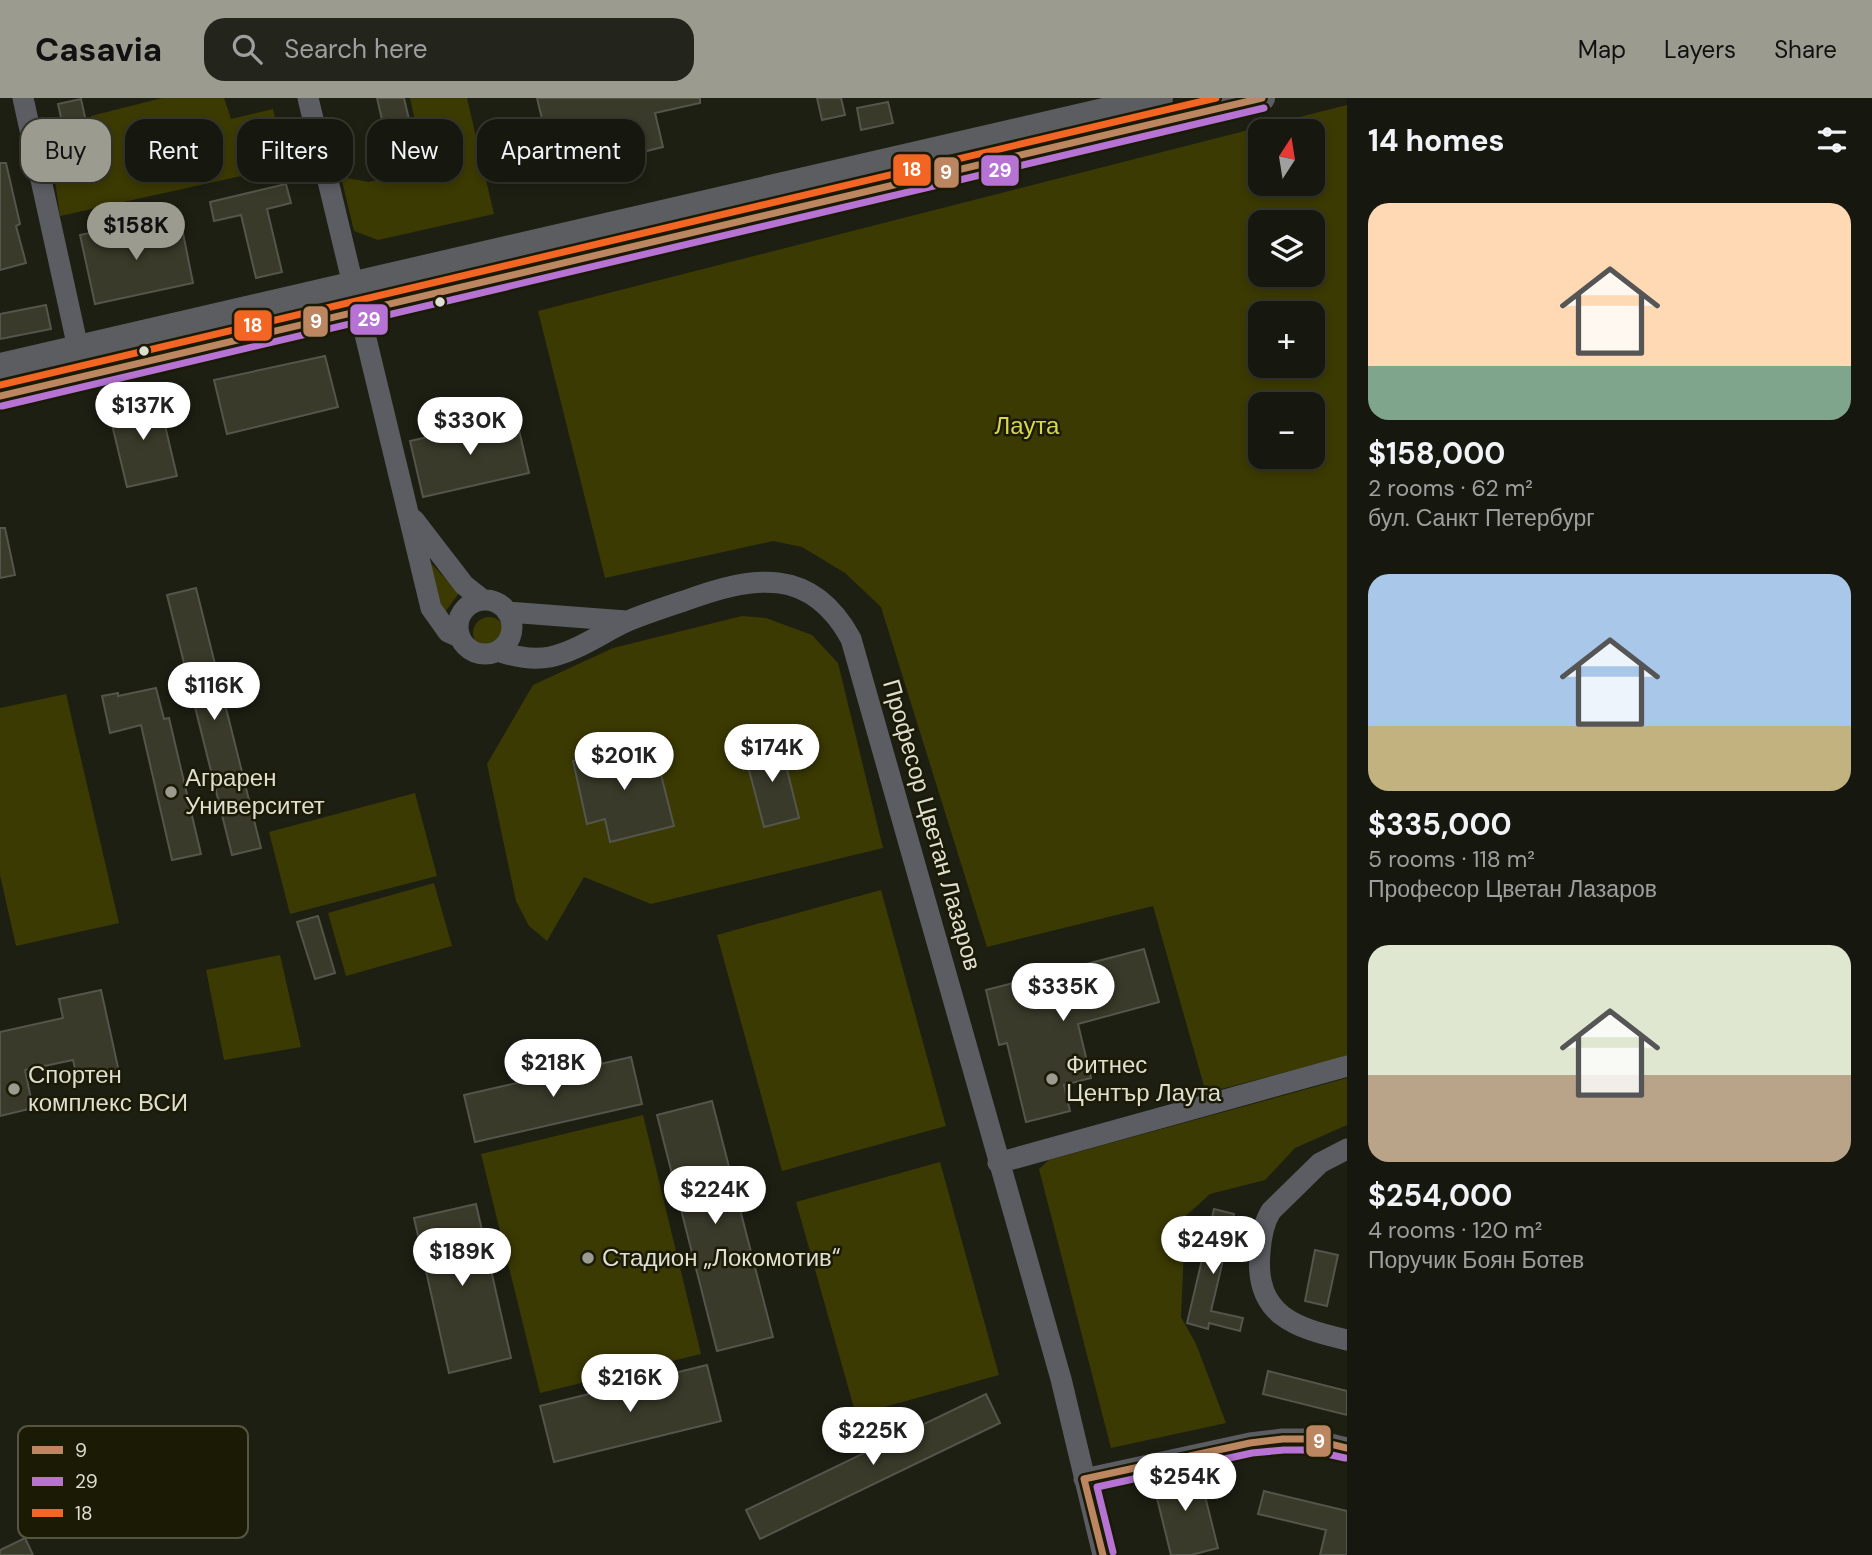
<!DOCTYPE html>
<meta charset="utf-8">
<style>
body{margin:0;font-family:"DM Sans",sans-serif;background:#23241c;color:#f1f3f6;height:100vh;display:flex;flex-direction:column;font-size:26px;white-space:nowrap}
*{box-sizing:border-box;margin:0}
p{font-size:23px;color:#9e9f9e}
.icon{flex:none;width:38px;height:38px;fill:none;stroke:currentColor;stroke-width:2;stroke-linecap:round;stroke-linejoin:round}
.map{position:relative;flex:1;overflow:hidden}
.drawer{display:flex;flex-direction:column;background:#16170e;width:525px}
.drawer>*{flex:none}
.guide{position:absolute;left:21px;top:21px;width:665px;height:63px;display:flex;gap:14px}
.needle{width:46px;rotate:12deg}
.buttons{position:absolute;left:1248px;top:21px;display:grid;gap:14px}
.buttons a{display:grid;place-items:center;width:77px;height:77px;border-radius:14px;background:#16170e;box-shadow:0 4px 10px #0003,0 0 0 2px #35362e;font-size:35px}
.price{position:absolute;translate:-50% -60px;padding:0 16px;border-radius:24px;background:#fff;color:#222;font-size:23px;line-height:46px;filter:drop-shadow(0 2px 4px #0008)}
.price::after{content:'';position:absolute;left:50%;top:42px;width:21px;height:16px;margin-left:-10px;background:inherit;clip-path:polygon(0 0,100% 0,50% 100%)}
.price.active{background:#9b9c8f;color:#111}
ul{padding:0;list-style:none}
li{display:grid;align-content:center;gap:14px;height:371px;padding:0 21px}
li span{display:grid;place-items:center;height:217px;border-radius:21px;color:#555}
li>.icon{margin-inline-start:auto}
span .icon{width:126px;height:126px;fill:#fffc;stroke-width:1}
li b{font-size:30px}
h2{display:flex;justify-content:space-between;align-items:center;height:84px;padding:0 21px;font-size:30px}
.chip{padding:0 24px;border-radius:21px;background:#16170e;box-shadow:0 4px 10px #0003,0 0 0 2px #35362e;font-size:24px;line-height:63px}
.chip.active{background:#9b9c8f;color:#111}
header{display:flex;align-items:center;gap:42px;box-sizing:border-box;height:98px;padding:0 35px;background:#9b9c8f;color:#111}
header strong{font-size:33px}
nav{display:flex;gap:38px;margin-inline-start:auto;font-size:24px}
.search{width:490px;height:63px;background:#23241c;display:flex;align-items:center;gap:18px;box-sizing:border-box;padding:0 24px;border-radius:21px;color:#9e9f9e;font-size:26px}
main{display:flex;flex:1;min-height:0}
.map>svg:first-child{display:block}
.green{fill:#3b3a03;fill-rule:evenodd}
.building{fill:#3a3a2a;stroke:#54554b;stroke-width:2}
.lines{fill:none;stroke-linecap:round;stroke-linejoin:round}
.minor{stroke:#5b5d63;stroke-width:21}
.major{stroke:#5b5d60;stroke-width:26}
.bus-1-casing{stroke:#1a1a05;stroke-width:12}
.bus-2-casing{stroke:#1a1a05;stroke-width:12}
.bus-3-casing{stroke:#1a1a05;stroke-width:12}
.bus-1{stroke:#bb8660;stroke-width:7}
.bus-2{stroke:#b673d3;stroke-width:7}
.bus-3{stroke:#f26522;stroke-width:7}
.bus-dot{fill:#dedfd2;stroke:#1a1a05;stroke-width:2.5}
.poi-dot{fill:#9b9c8f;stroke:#1a1a05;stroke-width:2.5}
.labels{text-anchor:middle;stroke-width:5;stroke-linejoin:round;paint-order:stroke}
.park-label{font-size:24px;fill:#d8d749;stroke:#1a1a05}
.poi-label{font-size:24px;fill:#dedfd2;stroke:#1a1a05;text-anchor:start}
.street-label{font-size:24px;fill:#dedfd2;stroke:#1a1a05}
.key{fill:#1a1a05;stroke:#555542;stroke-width:2}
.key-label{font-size:19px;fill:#dedfd2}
.line-badge{stroke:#1a1a05;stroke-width:2.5}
.badge-label{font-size:19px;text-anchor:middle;font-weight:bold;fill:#fff}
</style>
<header>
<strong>Casavia</strong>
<div class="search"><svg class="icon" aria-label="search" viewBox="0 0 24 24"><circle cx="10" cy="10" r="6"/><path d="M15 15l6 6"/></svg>Search here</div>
<nav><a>Map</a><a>Layers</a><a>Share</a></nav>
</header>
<main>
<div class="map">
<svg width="1347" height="1457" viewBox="0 0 1347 1457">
<rect width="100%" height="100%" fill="#1e1f13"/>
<path class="green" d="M162 0H224L231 21 273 11 286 68 60 118 54 75 102 65 91 18Z
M410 0H467L494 116 378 142 354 133 341 79 369 84 392 78 387 54 420 46Z
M1347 7V958L1206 995 1153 808 987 849 881 509 845 475 802 449 773 443 605 480 538 213ZM1260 33H1312V86H1260ZM1260 124H1312V177H1260ZM1260 215H1312V268H1260ZM1260 306H1312V359H1260Z
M429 463 459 495 443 517Z
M742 518 766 520 812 537 838 565 883 750 651 806 584 779 547 843 529 828 516 803 487 666 533 587 613 550Z
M473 535a16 16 0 1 1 32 0a16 16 0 1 1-32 0Z
M66 596 119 825 16 848 0 777V610Z
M415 695 437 778 290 816 269 734Z
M434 785 452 848 346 878 328 815Z
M881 792 946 1028 782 1073 717 837Z
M280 857 301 949 224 962 206 872Z
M1347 980V1027L1295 1050 1265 1082 1210 1096 1178 1125 1184 1151 1181 1219 1196 1246 1226 1325 1111 1350 1039 1071 1049 1062Z
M643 1017 701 1256 540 1295 481 1056Z
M940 1064 999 1277 856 1317 796 1104Z"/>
<path class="building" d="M377 0H404L414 43 388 48Z
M537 0H700V5L655 15 663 49 631 57 630 49 553 67Z
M817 0H841L845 17 822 22Z
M81 1 95 65 72 70 58 6Z
M888 4 893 25 861 32 857 10Z
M0 65H6L20 126 16 128 26 165 0 172Z
M286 86 291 105 267 111 282 174 256 180 241 117 214 123 210 104Z
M181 125 193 185 95 206 80 137 118 129 120 138Z
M46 207 51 231 0 241V216Z
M325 258 338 309 227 336 214 282Z
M158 298 177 378 127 389 108 310Z
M516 319 529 375 423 399 410 343Z
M0 430H5L15 477 0 480Z
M196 490 261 750 232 757 167 497Z
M156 590 164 621 169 620 201 756 172 762 141 627 110 635 102 598 118 595V598Z
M780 643 799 720 764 729 744 653Z
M653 645 674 728 610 744 605 721 587 726 573 663Z
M318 818 335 875 315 881 297 824Z
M1144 851 1159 904 1078 926 1091 980 1064 987 1070 1013 1026 1024 1007 945 999 947 986 892Z
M101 892 119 974 78 983 73 962 25 972 33 1010 0 1018V934L63 920 59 901Z
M631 959 642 1006 475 1044 464 997Z
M712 1003 773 1239 717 1253 657 1017Z
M476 1106 511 1260 449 1275 414 1120Z
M1214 1111 1234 1116 1211 1213 1243 1220 1240 1233 1209 1225 1208 1231 1187 1225Z
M1315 1152 1338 1157 1327 1208 1305 1203Z
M707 1267 721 1323 554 1364 540 1308Z
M1268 1273 1347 1293V1317L1263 1296Z
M986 1296 1000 1325 760 1441 746 1412Z
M1198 1370 1218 1450 1191 1457H1171L1152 1380Z
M1264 1393 1347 1413V1457H1320L1326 1432 1258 1416Z
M25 1440 33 1457H0V1452Z"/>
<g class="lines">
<path class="minor" d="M23 0 78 250
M308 0 431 510 448 534 459 539
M414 422 464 487 483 502
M458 529a27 27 0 1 1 54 0a27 27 0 1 1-54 0Z
M507 514 626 523
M498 553C515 559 533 562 550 559 578 553 603 534 628 523 647 515 666 509 684 503 752 478 811 467 851 541L1061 1281 1103 1457
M1347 1051 1320 1065 1271 1113C1263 1126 1261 1140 1260 1154 1254 1218 1296 1230 1347 1242
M998 1065 1347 968
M1084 1381 1250 1345 1283 1341H1310L1347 1350"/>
<path class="major" d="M0 268 1160 0
M0 298 1262 0"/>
<g class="bus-1-casing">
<path id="bus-1" d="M0 298 1262 0
M1084 1381 1250 1345 1283 1341H1310L1347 1350
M1084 1381 1103 1457"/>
</g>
<g class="bus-2-casing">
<path id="bus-2" d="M2 308 1264 10
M1113 1454 1097 1389 1252 1355 1284 1352H1309L1345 1360"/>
</g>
<g class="bus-3-casing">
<path id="bus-3" d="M0 287 1216 0"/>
</g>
<use href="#bus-1" class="bus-1"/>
<use href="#bus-2" class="bus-2"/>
<use href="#bus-3" class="bus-3"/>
</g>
<g class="bus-dot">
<circle cx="440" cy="204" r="6"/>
<circle cx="144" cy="253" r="6"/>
</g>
<g class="poi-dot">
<circle cx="171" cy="694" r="7"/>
<circle cx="1052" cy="981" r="7"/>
<circle cx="14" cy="991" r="7"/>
<circle cx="588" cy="1160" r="7"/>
</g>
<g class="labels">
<g class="park-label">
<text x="1027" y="336">Лаута</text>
</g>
<g class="poi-label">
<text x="185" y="688">Аграрен<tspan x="185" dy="28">Университет</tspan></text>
<text x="1066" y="975">Фитнес<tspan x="1066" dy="28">Център Лаута</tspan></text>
<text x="28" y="985">Спортен<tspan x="28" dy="28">комплекс ВСИ</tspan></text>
<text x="602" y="1168">Стадион „Локомотив“</text>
</g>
<g class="street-label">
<text transform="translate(932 727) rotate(74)" y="8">Професор Цветан Лазаров</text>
</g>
</g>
<rect x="18" y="1328" width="230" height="112" rx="10" class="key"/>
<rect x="32" y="1348" width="31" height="8" fill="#bb8660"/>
<rect x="32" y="1379" width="31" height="9" fill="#b673d3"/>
<rect x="32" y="1411" width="31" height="8" fill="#f26522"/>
<g class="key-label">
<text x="75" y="1359">9</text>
<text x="75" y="1390">29</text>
<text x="75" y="1422">18</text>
</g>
<g class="line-badge">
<rect x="892" y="55" width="40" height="34" rx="7" fill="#f26522"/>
<rect x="980" y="56" width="40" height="33" rx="7" fill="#b673d3"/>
<rect x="933" y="58" width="27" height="33" rx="7" fill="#bb8660"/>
<rect x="349" y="205" width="40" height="33" rx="7" fill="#b673d3"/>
<rect x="302" y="207" width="27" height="33" rx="7" fill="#bb8660"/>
<rect x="233" y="211" width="40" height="33" rx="7" fill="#f26522"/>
<rect x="1305" y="1326" width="27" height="34" rx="7" fill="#bb8660"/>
</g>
<g class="badge-label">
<text x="912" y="78">18</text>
<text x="1000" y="79">29</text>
<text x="946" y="81">9</text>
<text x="369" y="228">29</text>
<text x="316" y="230">9</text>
<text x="253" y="234">18</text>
<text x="1319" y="1350">9</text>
</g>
</svg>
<div class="buttons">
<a><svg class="needle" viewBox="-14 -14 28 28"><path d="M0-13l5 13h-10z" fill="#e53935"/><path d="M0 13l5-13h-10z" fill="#9e9f9e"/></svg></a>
<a><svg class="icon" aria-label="layers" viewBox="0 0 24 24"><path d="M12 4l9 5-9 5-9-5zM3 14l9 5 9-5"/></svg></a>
<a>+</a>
<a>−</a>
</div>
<b class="price active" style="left:136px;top:164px">$158K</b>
<b class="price" style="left:143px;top:344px">$137K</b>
<b class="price" style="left:470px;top:359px">$330K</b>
<b class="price" style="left:214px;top:624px">$116K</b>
<b class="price" style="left:772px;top:686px">$174K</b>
<b class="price" style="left:624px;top:694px">$201K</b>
<b class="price" style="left:1063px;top:925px">$335K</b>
<b class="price" style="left:553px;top:1001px">$218K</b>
<b class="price" style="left:715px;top:1128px">$224K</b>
<b class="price" style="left:1213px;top:1178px">$249K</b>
<b class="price" style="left:462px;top:1190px">$189K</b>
<b class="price" style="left:630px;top:1316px">$216K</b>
<b class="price" style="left:873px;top:1369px">$225K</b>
<b class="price" style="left:1185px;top:1415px">$254K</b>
<div class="guide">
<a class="chip active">Buy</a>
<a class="chip">Rent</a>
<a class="chip">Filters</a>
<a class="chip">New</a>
<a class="chip">Apartment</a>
</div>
</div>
<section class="drawer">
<h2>14 homes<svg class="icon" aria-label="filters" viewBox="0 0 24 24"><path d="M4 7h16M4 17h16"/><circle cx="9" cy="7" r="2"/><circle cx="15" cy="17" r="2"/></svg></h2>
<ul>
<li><span style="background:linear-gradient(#ffd9b3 75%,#7fa58c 0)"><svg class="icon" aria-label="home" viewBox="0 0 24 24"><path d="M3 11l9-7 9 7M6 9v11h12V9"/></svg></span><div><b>$158,000</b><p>2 rooms · 62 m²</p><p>бул. Санкт Петербург</p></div></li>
<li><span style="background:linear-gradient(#a9c7e8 70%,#c2b280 0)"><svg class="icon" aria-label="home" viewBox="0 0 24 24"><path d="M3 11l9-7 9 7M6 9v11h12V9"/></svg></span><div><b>$335,000</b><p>5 rooms · 118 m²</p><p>Професор Цветан Лазаров</p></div></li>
<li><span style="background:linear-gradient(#dfe7d0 60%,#b9a48a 0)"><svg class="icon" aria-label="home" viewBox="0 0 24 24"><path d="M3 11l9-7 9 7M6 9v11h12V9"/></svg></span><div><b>$254,000</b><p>4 rooms · 120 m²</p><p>Поручик Боян Ботев</p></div></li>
</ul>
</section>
</main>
